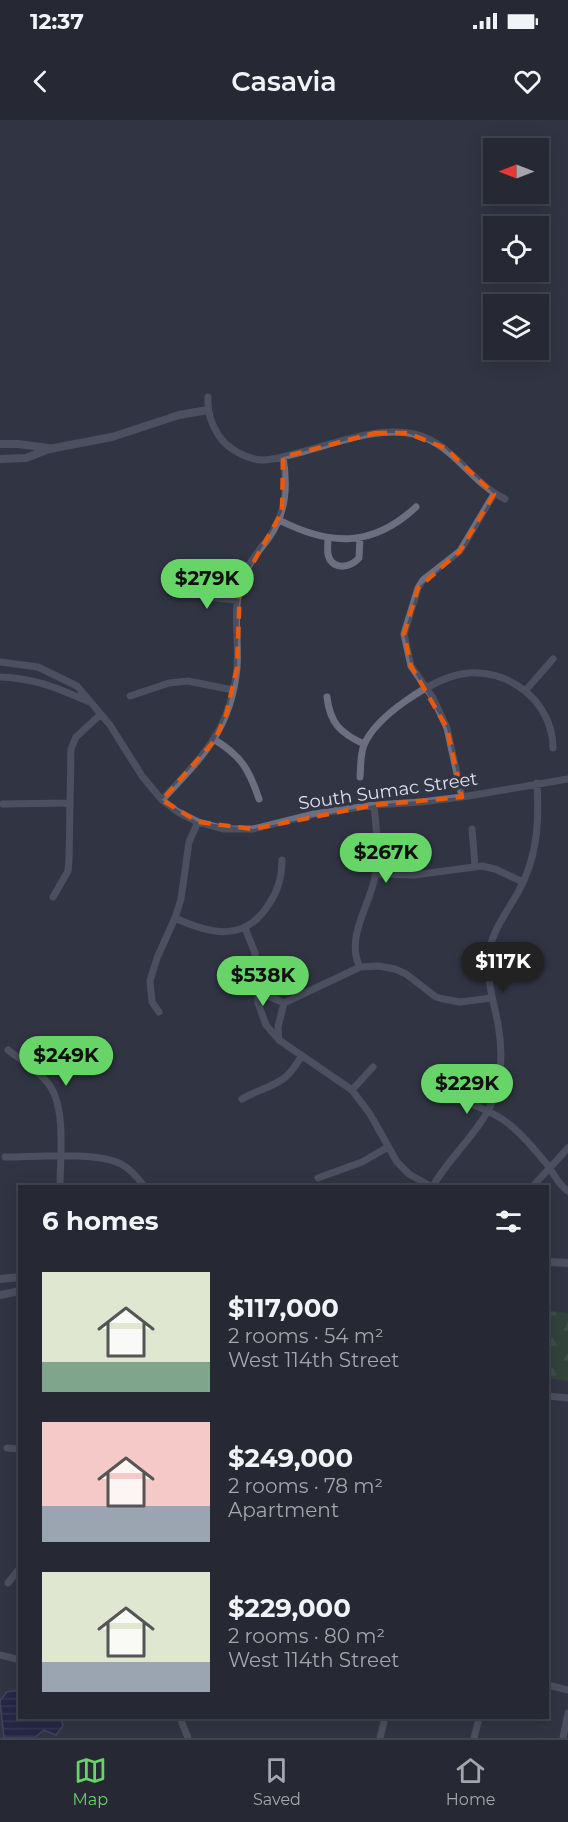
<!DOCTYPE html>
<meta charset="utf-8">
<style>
body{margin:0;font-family:Montserrat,sans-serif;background:#32343f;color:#f1f3f6;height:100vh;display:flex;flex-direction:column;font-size:22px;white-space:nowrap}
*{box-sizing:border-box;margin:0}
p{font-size:20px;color:#a4a6ac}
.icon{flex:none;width:33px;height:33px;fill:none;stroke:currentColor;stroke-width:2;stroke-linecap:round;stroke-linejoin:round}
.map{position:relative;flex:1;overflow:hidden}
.side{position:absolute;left:18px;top:1065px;width:531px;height:534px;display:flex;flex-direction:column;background:#262833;border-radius:0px;box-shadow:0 3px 15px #0003,0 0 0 2px #42444e}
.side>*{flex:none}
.needle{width:39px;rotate:270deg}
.fabs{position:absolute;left:483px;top:18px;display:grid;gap:12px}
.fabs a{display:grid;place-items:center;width:66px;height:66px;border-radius:0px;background:#262833;box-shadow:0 3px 15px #0003,0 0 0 2px #42444e;font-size:30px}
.price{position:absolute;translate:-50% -51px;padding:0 14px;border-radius:21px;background:#66d467;color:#111;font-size:20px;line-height:39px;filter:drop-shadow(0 2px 3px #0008)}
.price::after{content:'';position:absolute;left:50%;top:36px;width:18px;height:14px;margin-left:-9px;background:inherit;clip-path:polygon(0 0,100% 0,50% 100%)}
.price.selected{background:#222;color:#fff}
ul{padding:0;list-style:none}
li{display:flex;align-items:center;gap:18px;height:150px;padding:0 24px}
li span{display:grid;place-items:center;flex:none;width:168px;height:120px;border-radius:0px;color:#555}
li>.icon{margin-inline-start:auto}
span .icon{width:72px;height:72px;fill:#fffc;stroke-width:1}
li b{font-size:26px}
h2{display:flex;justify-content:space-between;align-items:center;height:72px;padding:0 24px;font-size:26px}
.status{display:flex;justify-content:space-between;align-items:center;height:42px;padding:0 30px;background:#262833;direction:ltr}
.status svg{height:16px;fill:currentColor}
header{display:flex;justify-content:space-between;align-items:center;height:78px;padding:0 24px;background:#262833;font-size:27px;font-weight:600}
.menu{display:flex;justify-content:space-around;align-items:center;height:84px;border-top:2px solid #42444e;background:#262833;font-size:16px;color:#a4a6ac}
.menu a{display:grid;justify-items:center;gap:3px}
.menu .selected{color:#66d467}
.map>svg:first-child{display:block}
.forest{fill:url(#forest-firs)}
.water{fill:url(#water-rules);stroke:#54537a;stroke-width:1.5}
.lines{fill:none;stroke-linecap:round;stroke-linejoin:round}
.minor{stroke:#6d6f81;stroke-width:7}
.tertiary{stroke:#6d6f81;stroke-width:8}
.marked{fill:none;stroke:#e8590c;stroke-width:4.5;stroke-dasharray:12 8;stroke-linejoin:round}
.labels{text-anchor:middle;stroke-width:6;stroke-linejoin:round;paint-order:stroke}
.street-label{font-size:18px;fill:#dfe0eb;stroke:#323544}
</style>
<div class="status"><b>12:37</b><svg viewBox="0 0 49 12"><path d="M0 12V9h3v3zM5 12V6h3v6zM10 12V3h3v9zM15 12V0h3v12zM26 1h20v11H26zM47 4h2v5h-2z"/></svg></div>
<header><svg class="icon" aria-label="back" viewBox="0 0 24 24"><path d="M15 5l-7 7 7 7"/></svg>Casavia<svg class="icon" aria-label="heart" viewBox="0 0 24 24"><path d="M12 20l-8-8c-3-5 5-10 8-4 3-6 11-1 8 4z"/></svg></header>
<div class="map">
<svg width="568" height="1618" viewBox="0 0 568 1618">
<defs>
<pattern id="forest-firs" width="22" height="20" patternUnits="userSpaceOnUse" patternTransform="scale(1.5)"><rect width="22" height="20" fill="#345533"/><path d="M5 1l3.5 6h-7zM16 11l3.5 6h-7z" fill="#516d51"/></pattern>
<pattern id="water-rules" width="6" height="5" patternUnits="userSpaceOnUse" patternTransform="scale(1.5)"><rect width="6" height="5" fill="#181749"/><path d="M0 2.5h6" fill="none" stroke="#393863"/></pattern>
</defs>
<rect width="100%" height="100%" fill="#323544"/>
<path class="forest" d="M548 1191 568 1193V1261L548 1258Z"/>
<path class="water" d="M19 1570 20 1598H61L63 1606 56 1615 44 1610 34 1618H4L0 1581 7 1572Z"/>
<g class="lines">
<path class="minor" d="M208 277C207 292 211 304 219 316 228 329 246 339 262 340 274 340 286 336 298 333 334 324 376 306 414 314 453 323 470 362 505 379
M279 400C330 426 372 428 416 387
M328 418C328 423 327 429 328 434 331 450 349 449 359 438L360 418
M186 468C202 477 218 479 237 480
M0 542 38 547 77 566 110 605 142 656 162 680 178 692 198 702 224 709H253L314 694 374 685 421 682 462 677 568 659
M0 557C34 558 57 568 87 581
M526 570 553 539
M130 576 169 563 188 561 233 570
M327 577C330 603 340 613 364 624
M215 620C241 636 249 649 259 679
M360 657C361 646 360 635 364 625 376 596 432 559 462 554 508 546 553 582 553 628
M462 677 447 608 433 578 411 546 404 514 418 468 423 460 460 431 494 374
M162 680C202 637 231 610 237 548 239 521 233 492 240 466 245 448 256 434 268 419 286 394 288 367 283 337
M3 684 69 683
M472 709 475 746
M376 754 414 755 482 746 495 749 523 762
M53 777 68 751 69 740 71 629 76 617 100 595
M175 798C210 814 245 823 269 784 278 771 282 756 282 740
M245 808 255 833 258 883 266 905 279 920 352 970 370 994 397 1042 409 1054 430 1066
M360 847C344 817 373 781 376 751 379 729 376 707 374 685
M258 866 266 875 284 883
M159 892 152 882 150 861 157 838 175 798 181 779 189 722 198 702
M279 920 278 907 284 883 360 847 379 846 395 849 406 854 436 877 443 879 460 882 492 878
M8 930C21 940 36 949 47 962 67 985 60 1037 60 1066
M352 970 373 947
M455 978C502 994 514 1004 545 1042 554 1052 556 1063 568 1071
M242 979C255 971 270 968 283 959 291 954 296 944 302 936
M5 1037C35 1037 96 1031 121 1044 131 1049 138 1058 144 1066
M318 1058 362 1042 388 1027
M433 1066C451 1034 485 1008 496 972 502 950 502 926 498 904 493 878 484 853 490 827 496 802 516 781 525 758 538 727 539 697 537 663
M533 1066 568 1028
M548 1276 568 1278
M7 1328 20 1329
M8 1463 20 1448
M0 1535 20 1540
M548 1565 568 1570
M180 1598 188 1618
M380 1618 385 1598
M474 1618 479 1598
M563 1618 568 1593"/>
<path class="tertiary" d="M0 324H18L49 328
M0 339 26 338 49 329 112 317 179 295 208 290
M548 1142 568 1143
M0 1159 20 1157
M0 1175 20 1171"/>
</g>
<path d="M0 0H568V1618H0ZM375 313H407L445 328 494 374 460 431 418 468 404 514 411 546 447 608 462 677 374 685 253 709 198 702 162 680 215 620 226 595 237 548 240 466 282 392 283 337Z" fill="#323544" fill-opacity=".55" fill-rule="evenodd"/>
<path class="marked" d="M375 313H407L445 328 494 374 460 431 418 468 404 514 411 546 447 608 462 677 374 685 253 709 198 702 162 680 215 620 226 595 237 548 240 466 282 392 283 337Z"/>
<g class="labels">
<g class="street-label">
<text transform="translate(388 671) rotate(-8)" y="6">South Sumac Street</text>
</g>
</g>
</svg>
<div class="fabs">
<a><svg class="needle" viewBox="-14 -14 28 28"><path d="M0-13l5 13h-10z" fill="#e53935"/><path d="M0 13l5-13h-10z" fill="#a4a6ac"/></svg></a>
<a><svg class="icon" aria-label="locate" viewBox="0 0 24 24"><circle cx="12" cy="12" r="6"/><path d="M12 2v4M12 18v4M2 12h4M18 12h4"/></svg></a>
<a><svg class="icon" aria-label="layers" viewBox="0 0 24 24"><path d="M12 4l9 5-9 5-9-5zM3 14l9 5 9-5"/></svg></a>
</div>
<b class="price" style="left:207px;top:490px">$279K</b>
<b class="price" style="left:386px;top:764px">$267K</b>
<b class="price selected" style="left:503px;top:873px">$117K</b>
<b class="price" style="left:263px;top:887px">$538K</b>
<b class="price" style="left:66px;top:967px">$249K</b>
<b class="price" style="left:467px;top:995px">$229K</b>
<section class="side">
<h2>6 homes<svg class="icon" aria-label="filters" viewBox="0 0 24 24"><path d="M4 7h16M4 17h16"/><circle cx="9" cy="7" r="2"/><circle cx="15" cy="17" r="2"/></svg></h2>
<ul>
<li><span style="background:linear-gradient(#dfe7d0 75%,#7fa58c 0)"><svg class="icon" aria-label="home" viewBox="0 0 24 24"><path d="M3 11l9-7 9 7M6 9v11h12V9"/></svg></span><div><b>$117,000</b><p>2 rooms · 54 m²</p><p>West 114th Street</p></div></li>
<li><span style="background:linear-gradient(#f6c9c9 70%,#9aa5b1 0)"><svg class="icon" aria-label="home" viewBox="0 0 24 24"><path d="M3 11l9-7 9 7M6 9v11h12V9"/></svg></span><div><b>$249,000</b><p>2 rooms · 78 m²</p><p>Apartment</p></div></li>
<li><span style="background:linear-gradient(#dfe7d0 75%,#9aa5b1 0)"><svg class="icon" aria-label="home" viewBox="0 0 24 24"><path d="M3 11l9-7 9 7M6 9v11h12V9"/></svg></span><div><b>$229,000</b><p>2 rooms · 80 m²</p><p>West 114th Street</p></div></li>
</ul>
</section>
</div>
<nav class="menu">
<a class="selected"><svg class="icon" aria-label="map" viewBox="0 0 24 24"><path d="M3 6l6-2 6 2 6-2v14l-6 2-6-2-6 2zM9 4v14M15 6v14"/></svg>Map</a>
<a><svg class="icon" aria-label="saved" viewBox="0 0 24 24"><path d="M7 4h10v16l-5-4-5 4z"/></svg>Saved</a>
<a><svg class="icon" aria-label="home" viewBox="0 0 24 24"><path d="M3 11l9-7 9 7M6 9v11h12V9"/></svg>Home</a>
</nav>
